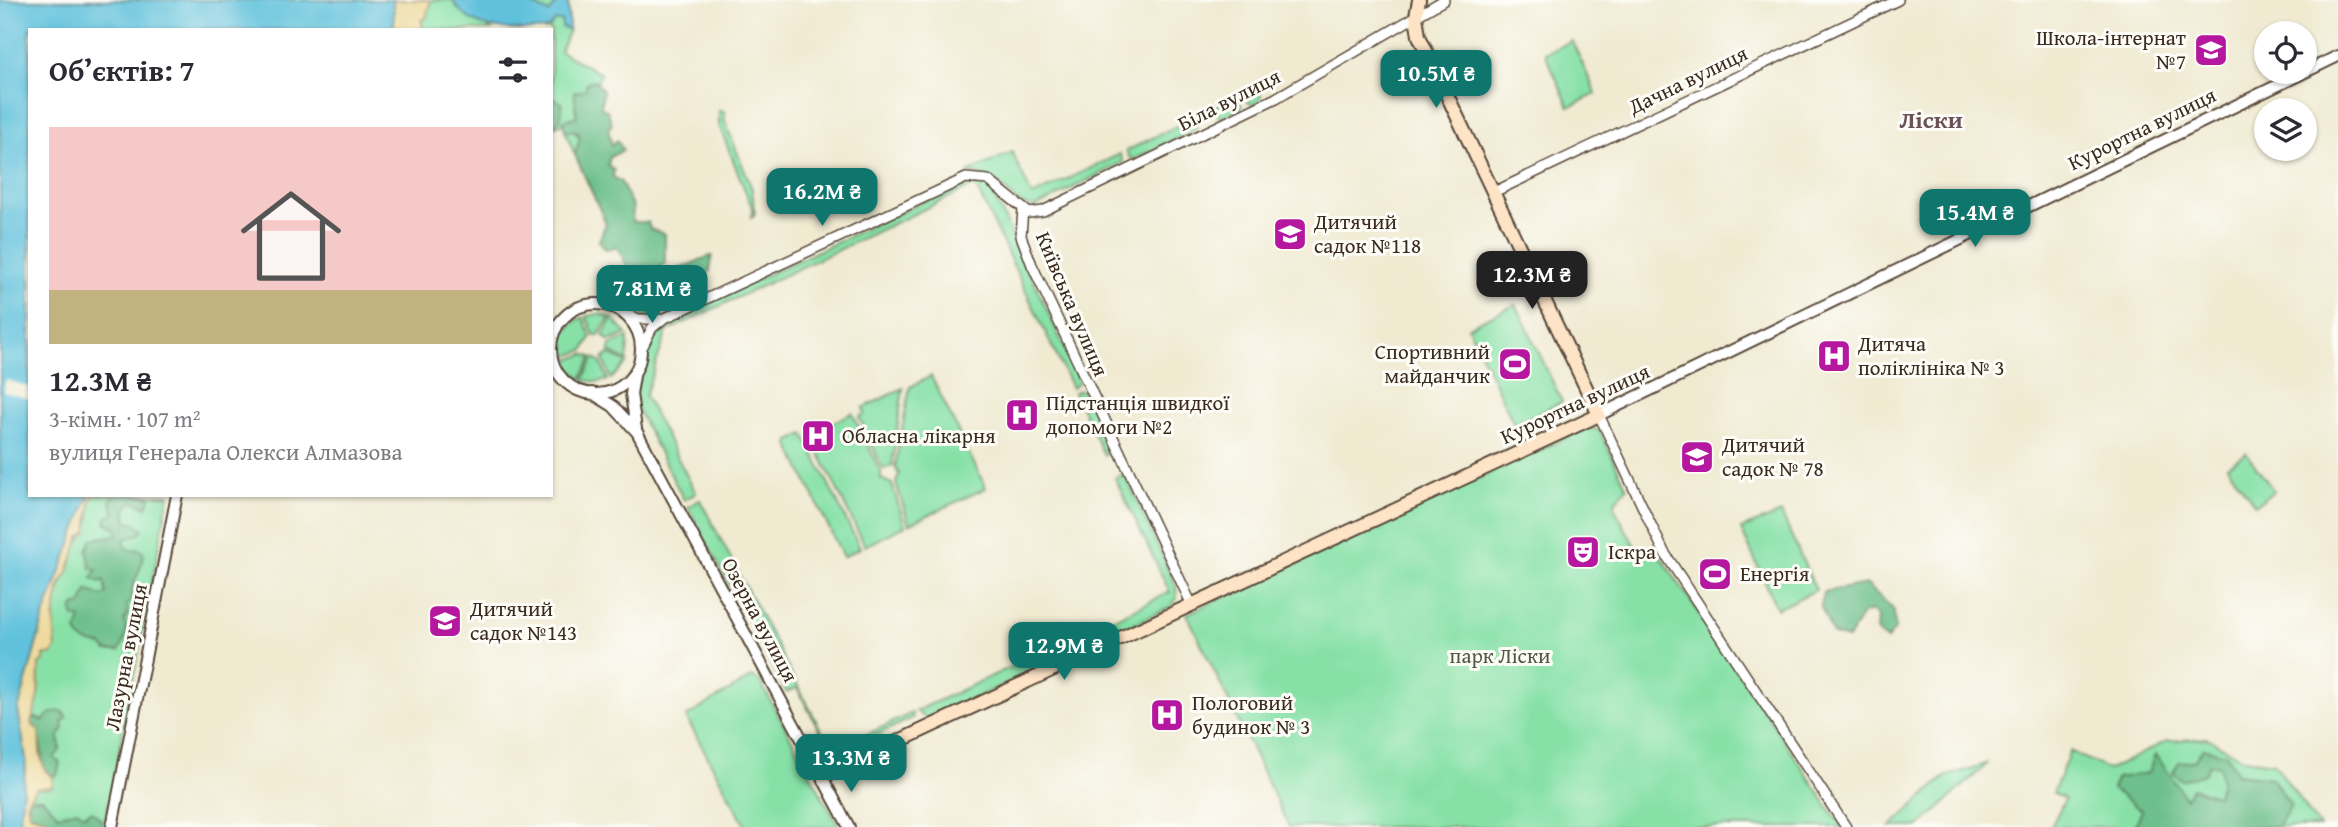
<!DOCTYPE html>
<html lang="uk">
<meta charset="utf-8">
<style>
body{margin:0;font-family:"Gentium Book Plus",serif;background:#f7f7f7;color:#2b2b33;height:100vh;display:flex;flex-direction:column;font-size:26px;white-space:nowrap}
*{box-sizing:border-box;margin:0}
p{font-size:23px;color:#7c7c81}
.icon{flex:none;width:38px;height:38px;fill:none;stroke:currentColor;stroke-width:2;stroke-linecap:round;stroke-linejoin:round}
.map{position:relative;flex:1;overflow:hidden}
.sheet{position:absolute;left:28px;top:28px;width:525px;height:469px;display:flex;flex-direction:column;background:#fff;border-radius:0px;box-shadow:0 2px 5px #0004}
.sheet>*{flex:none}
.controls{position:absolute;left:2254px;top:21px;display:grid;gap:14px}
.controls a{display:grid;place-items:center;width:63px;height:63px;border-radius:50%;background:#fff;box-shadow:0 2px 5px #0004;font-size:35px}
.price{position:absolute;translate:-50% -60px;padding:0 16px;border-radius:14px;background:#0f766e;color:#fff;font-size:23px;line-height:46px;filter:drop-shadow(0 2px 4px #0008)}
.price::after{content:'';position:absolute;left:50%;top:42px;width:21px;height:16px;margin-left:-10px;background:inherit;clip-path:polygon(0 0,100% 0,50% 100%)}
.price.current{background:#222;color:#fff}
ul{padding:0;list-style:none}
li{display:grid;align-content:center;gap:14px;height:371px;padding:0 21px}
li+li{border-top:2px solid #e1e1e2}
li span{display:grid;place-items:center;height:217px;border-radius:0px;color:#555}
li>.icon{margin-inline-start:auto}
span .icon{width:126px;height:126px;fill:#fffc;stroke-width:1}
li b{font-size:30px}
h2{display:flex;justify-content:space-between;align-items:center;height:84px;padding:0 21px;font-size:30px}
.map>svg:first-child{display:block}
.green{fill:#87e1a7;stroke:#618662;stroke-width:2}
.forest{fill:#6dbf8c;stroke:#547455;stroke-width:2}
.sand{fill:#eeda9e;stroke:#94825e;stroke-width:2}
.water{fill:#5ec1dc;stroke:#4c767d;stroke-width:2}
.pier{fill:#f0ead1}
.lines{fill:none;stroke-linecap:round;stroke-linejoin:round}
.minor-casing{stroke:#564739;stroke-width:12}
.tertiary-casing{stroke:#564739;stroke-width:14}
.secondary-casing{stroke:#564739;stroke-width:16}
.minor{stroke:#fff;stroke-width:9}
.tertiary{stroke:#fff;stroke-width:10}
.secondary{stroke:#fee4c6;stroke-width:12}
.labels{text-anchor:middle;stroke-width:6;stroke-linejoin:round;paint-order:stroke}
.poi-label{font-size:21px;fill:#3b2a1e;stroke:#fdfcf7;text-anchor:start}
.street-label{font-size:21px;fill:#3b2a1e;stroke:#fdfcf7}
.park-label{font-size:21px;fill:#4e5840;stroke:#fdfcf7}
.quarter-label{font-size:24px;font-weight:bold;fill:#6a5159;stroke:#fdfcf7}
</style>
<div class="map">
<svg width="2338" height="827" viewBox="0 0 2338 827">
<rect width="100%" height="100%" fill="#fdfcf7"/>
<filter id="ink" filterUnits="userSpaceOnUse"><feTurbulence type="fractalNoise" baseFrequency=".0143" numOctaves="2"/><feDisplacementMap in="SourceGraphic" scale="14" xChannelSelector="R" yChannelSelector="G"/><feConvolveMatrix kernelMatrix="1 2 1 2 8 2 1 2 1" color-interpolation-filters="sRGB"/></filter>
<filter id="wash" filterUnits="userSpaceOnUse"><feTurbulence type="fractalNoise" baseFrequency=".00686" numOctaves="4" result="noise"/><feDisplacementMap in="SourceGraphic" scale="28" xChannelSelector="R" yChannelSelector="G"/><feGaussianBlur stdDeviation="1.57" result="paint"/><feColorMatrix in="noise" values="0 0 0 0 0 0 0 0 0 0 0 0 0 0 0 0 0 1.4 0 .05"/><feComposite in="paint" operator="in"/></filter>
<g filter="url(#wash)">
<rect width="100%" height="100%" fill="#f0ead1"/>
<path class="green" d="M431 0H453L457 8 492 30H424L421 20Z
M523 0H555L556 4 549 13Z
M554 21H562L564 29 569 30 560 51 601 74 597 83 594 80 575 107 577 117 554 127 557 124 551 101V30H543L550 27Z
M1572 41 1596 94 1569 107 1545 53Z
M1245 96a8 8 0 1 1 16 0a8 8 0 1 1-16 0Z
M1238 96 1242 108 1220 118 1214 108Z
M719 111H724L725 122 752 189 755 215 751 217 753 210 719 125Z
M1193 118 1197 129 1134 159 1130 158 1126 151Z
M572 129 580 138 575 155 565 131Z
M1012 152 1032 196 1120 154 1123 162 1038 206C1007 210 1008 174 967 173Z
M968 181 989 185 1079 379 1078 384 1072 388 975 185 667 331 645 396 696 493 684 500 636 407C633 381 644 340 664 323Z
M645 283 658 312 645 316 607 302Z
M1516 304 1562 402 1514 424 1468 327Z
M599 314 610 317 598 336 594 335 586 316Z
M583 317 591 337 584 350 563 358C560 340 566 325 583 317Z
M612 318 627 334 609 341 603 335Z
M628 338 627 361 610 352V345Z
M584 354 592 357 581 379 564 362Z
M609 354 627 363 611 379 603 359Z
M594 358 600 361 608 380 597 382 583 380Z
M931 376 986 488 909 524 896 483 899 474 895 467 910 387Z
M903 388 892 466 883 469 859 417 865 413 863 408Z
M1079 390 1085 394 1111 448 1104 455 1074 392Z
M852 413 881 472V479L892 484 905 526 865 546 810 434Z
M1589 427 1600 431 1627 488 1615 502V509L1640 556 1659 554 1842 827H1289L1187 614Z
M804 434 860 548 843 557 789 445 790 441Z
M2246 453 2274 491 2255 505 2227 466Z
M1122 475 1128 481 1176 586 1177 598 1171 607 1076 650 1066 642 1170 592 1115 478Z
M96 495H169L104 827H46L47 819 28 813 29 798 35 788 52 787 39 743V731L32 719 38 700 39 663 55 645C46 626 65 568 74 550 77 541 85 535 88 526 91 518 90 507 91 499Z
M700 500 832 751 912 713 913 718 838 753 831 752 797 688 786 692 688 507Z
M1781 513 1816 590 1777 609 1741 529Z
M1061 644 1062 653 1059 659 928 720 916 711Z
M752 677 760 681 839 827H746L686 717Z
M2207 738 2244 759 2274 763 2319 827H2051L2065 799 2053 793 2070 751 2109 770 2167 741Z
M1988 763 1919 827H1890L1945 777Z"/>
<path class="forest" d="M594 80 603 90 601 108 607 110 612 124 608 129 612 145 617 140 623 150 610 157 608 165 614 170 613 177 621 182 633 208 632 222H648L650 229 665 234V263L651 275 652 283C656 279 707 256 712 256L710 271C696 283 683 293 671 304H660L653 292 640 291 617 247 606 250 599 241 606 223 575 155 580 138 577 131H565L563 121 577 116 574 92 585 90 587 82Z
M554 98 562 103 561 118 551 128V101Z
M115 495 151 496 147 507 132 501 126 509V519L143 529 139 534 125 539 124 545 130 550 139 549 144 554C142 571 130 583 132 599L127 606 128 616 124 620C130 632 125 639 119 651H107L102 645C90 643 82 643 76 632L81 619 74 617 72 612 74 606 82 604 87 590 102 596 106 594 104 580 100 582 92 578 97 570 91 569 87 550 92 539 118 535 116 528 105 522 106 518 115 513 110 501Z
M1866 584 1894 610 1895 629 1887 640 1877 632 1878 617 1872 611 1862 614 1848 639 1833 635 1821 607 1823 592Z
M58 711 63 712 67 718 62 722 64 728 59 736 60 750 54 758 60 763 57 775 54 776 45 770 43 764 39 731 31 723 35 717 43 721 49 714Z
M2203 748 2226 754 2237 774 2272 778 2291 806 2277 827H2134L2142 811 2112 789 2117 778 2148 773 2155 755C2159 758 2181 791 2185 798L2192 788 2217 796 2221 780 2219 766 2209 764 2205 773 2182 780 2173 773 2179 762 2194 761Z
M29 798H42L58 815 77 810 84 815 92 811 101 820 100 827H46L47 819 28 813Z"/>
<path class="sand" d="M393 0H431L426 18 421 20 424 30H394Z
M89 495H96L91 499 87 532 80 537 67 574 60 584 54 619 56 649 51 655H44V662L39 664 38 700 31 723 39 731 40 754 45 770 53 778 52 787 36 788 27 801 29 814 47 819 46 827H19L26 759 18 710 45 613Z"/>
<path class="water" d="M0 0H393L394 30H30V495H89L45 613 18 710 26 759 19 827H0Z
M453 0H523L549 13 556 4 555 0H568L569 30 562 27V21H555L550 27 543 30C512 30 469 33 453 0Z"/>
<path class="pier" d="M6 380 30 387V399L3 392Z"/>
</g>
<g filter="url(#ink)">
<g class="lines">
<g class="minor-casing">
<path id="minor" d="M1494 192 1898 0
M1023 209 1021 236 1032 265 1191 603
M627 315 639 319H662
M641 350 652 328 663 319 966 178 988 180 1029 213 1043 211 1276 98 1444 0
M1599 415 1664 552 1846 827"/>
</g>
<g class="tertiary-casing">
<path id="tertiary" d="M551 349a45 45 0 1 1 90 0a45 45 0 1 1-90 0Z
M634 376 631 394 636 429
M592 393 613 406 637 432 849 827
M1599 415 2338 56
M112 827 177 495"/>
</g>
<g class="secondary-casing">
<path id="secondary" d="M824 776 1599 415 1419 36 1416 16 1419 0"/>
</g>
<use href="#minor" class="minor"/>
<use href="#tertiary" class="tertiary"/>
<use href="#secondary" class="secondary"/>
</g>
</g>
<defs>
<g id="school-square" transform="scale(1.75)"><rect x="-9" y="-9" width="18" height="18" rx="4" fill="#b5179e" stroke="#fdfcf7"/><path d="M0-5L7-2L0 1L-7-2ZM-4 1L0 2.5L4 1V4Q0 6-4 4Z" fill="#fff"/></g>
<g id="hospital-square" transform="scale(1.75)"><rect x="-9" y="-9" width="18" height="18" rx="4" fill="#b5179e" stroke="#fdfcf7"/><path d="M-5-5h3v3.5h4V-5h3V5h-3V1.5h-4V5h-3Z" fill="#fff"/></g>
<g id="stadium-square" transform="scale(1.75)"><rect x="-9" y="-9" width="18" height="18" rx="4" fill="#b5179e" stroke="#fdfcf7"/><path d="M0-5a6.5 5 0 1 0 0 10a6.5 5 0 1 0 0-10ZM-3.5-1.8h7v3.6h-7Z" fill="#fff"/></g>
<g id="theatre-square" transform="scale(1.75)"><rect x="-9" y="-9" width="18" height="18" rx="4" fill="#b5179e" stroke="#fdfcf7"/><path d="M-5-5.5Q0-4 5-5.5V0Q5 5 0 6Q-5 5-5 0ZM-3.3-2.5H-1v1.5H-3.3ZM1-2.5H3.3v1.5H1ZM-2.8 1Q0 5.5 2.8 1Z" fill="#fff"/></g>
</defs>
<g fill-rule="evenodd">
<use href="#school-square" x="2211" y="50"/>
<use href="#school-square" x="1290" y="234"/>
<use href="#hospital-square" x="1834" y="356"/>
<use href="#stadium-square" x="1515" y="364"/>
<use href="#hospital-square" x="1022" y="415"/>
<use href="#hospital-square" x="818" y="436"/>
<use href="#school-square" x="1697" y="457"/>
<use href="#theatre-square" x="1583" y="552"/>
<use href="#stadium-square" x="1715" y="574"/>
<use href="#school-square" x="445" y="621"/>
<use href="#hospital-square" x="1167" y="715"/>
</g>
<g class="labels">
<g class="poi-label">
<text x="2186" y="45" text-anchor="end">Школа-інтернат<tspan x="2186" dy="24">№7</tspan></text>
<text x="1314" y="229">Дитячий<tspan x="1314" dy="24">садок №118</tspan></text>
<text x="1858" y="351">Дитяча<tspan x="1858" dy="24">поліклініка № 3</tspan></text>
<text x="1490" y="359" text-anchor="end">Спортивний<tspan x="1490" dy="24">майданчик</tspan></text>
<text x="1046" y="410">Підстанція швидкої<tspan x="1046" dy="24">допомоги №2</tspan></text>
<text x="842" y="443">Обласна лікарня</text>
<text x="1722" y="452">Дитячий<tspan x="1722" dy="24">садок № 78</tspan></text>
<text x="1608" y="559">Іскра</text>
<text x="1740" y="581">Енергія</text>
<text x="470" y="616">Дитячий<tspan x="470" dy="24">садок №143</tspan></text>
<text x="1192" y="710">Пологовий<tspan x="1192" dy="24">будинок № 3</tspan></text>
</g>
<g class="street-label">
<text transform="translate(1688 80) rotate(-26)" y="7">Дачна вулиця</text>
<text transform="translate(1229 100) rotate(-27)" y="7">Біла вулиця</text>
<text transform="translate(2142 129) rotate(-26)" y="7">Курортна вулиця</text>
<text transform="translate(1072 304) rotate(67)" y="7">Київська вулиця</text>
<text transform="translate(1575 404) rotate(-25)" y="7">Курортна вулиця</text>
<text transform="translate(760 620) rotate(62)" y="7">Озерна вулиця</text>
<text transform="translate(126 657) rotate(-79)" y="7">Лазурна вулиця</text>
</g>
<g class="park-label">
<text x="1500" y="663">парк Ліски</text>
</g>
<g class="quarter-label">
<text x="1931" y="128">Ліски</text>
</g>
</g>
</svg>
<div class="controls">
<a><svg class="icon" aria-label="locate" viewBox="0 0 24 24"><circle cx="12" cy="12" r="6"/><path d="M12 2v4M12 18v4M2 12h4M18 12h4"/></svg></a>
<a><svg class="icon" aria-label="layers" viewBox="0 0 24 24"><path d="M12 4l9 5-9 5-9-5zM3 14l9 5 9-5"/></svg></a>
</div>
<b class="price" style="left:1436px;top:110px">10.5M ₴</b>
<b class="price" style="left:822px;top:228px">16.2M ₴</b>
<b class="price" style="left:1975px;top:249px">15.4M ₴</b>
<b class="price current" style="left:1532px;top:311px">12.3M ₴</b>
<b class="price" style="left:652px;top:325px">7.81M ₴</b>
<b class="price" style="left:1064px;top:682px">12.9M ₴</b>
<b class="price" style="left:851px;top:794px">13.3M ₴</b>
<section class="sheet">
<h2>Об’єктів: 7<svg class="icon" aria-label="filters" viewBox="0 0 24 24"><path d="M4 7h16M4 17h16"/><circle cx="9" cy="7" r="2"/><circle cx="15" cy="17" r="2"/></svg></h2>
<ul>
<li><span style="background:linear-gradient(#f6c9c9 75%,#c2b280 0)"><svg class="icon" aria-label="home" viewBox="0 0 24 24"><path d="M3 11l9-7 9 7M6 9v11h12V9"/></svg></span><div><b>12.3M ₴</b><p>3-кімн. · 107 m²</p><p>вулиця Генерала Олекси Алмазова</p></div></li>
</ul>
</section>
</div>
